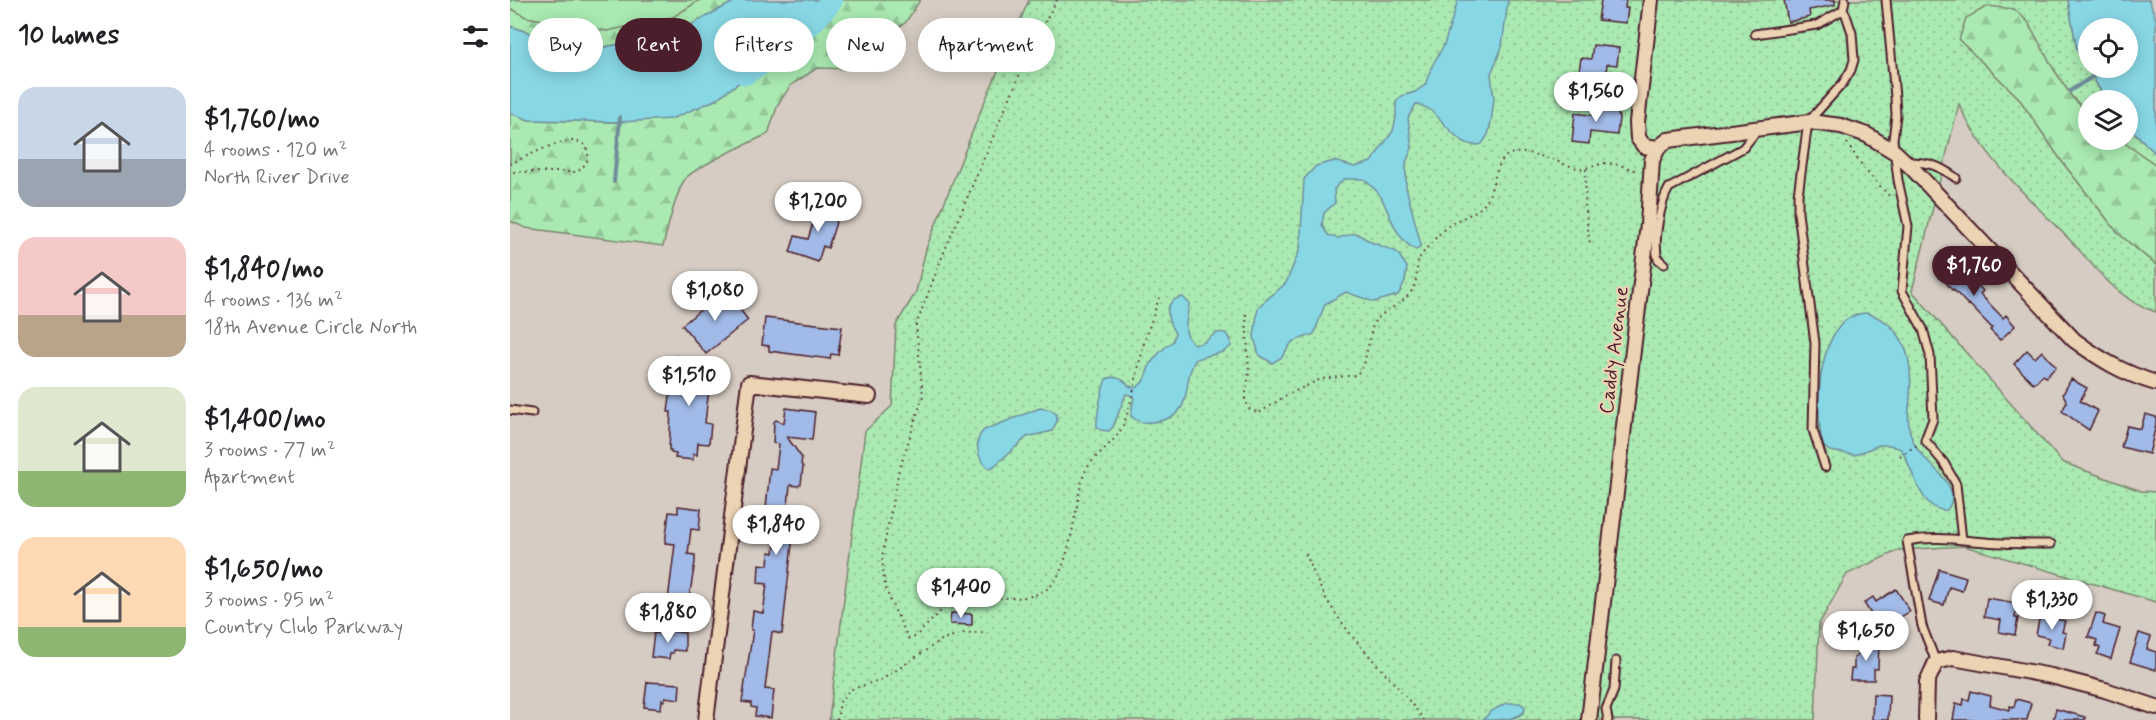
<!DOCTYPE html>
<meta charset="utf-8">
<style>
body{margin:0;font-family:Mynerve,sans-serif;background:#f6f6f6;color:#202124;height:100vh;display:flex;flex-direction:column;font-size:22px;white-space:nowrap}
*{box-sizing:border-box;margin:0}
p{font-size:20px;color:#757577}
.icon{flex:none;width:33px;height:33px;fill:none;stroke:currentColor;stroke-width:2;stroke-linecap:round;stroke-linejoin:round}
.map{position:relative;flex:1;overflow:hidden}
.panel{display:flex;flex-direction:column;background:#fff;width:510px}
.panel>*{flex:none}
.top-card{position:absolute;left:18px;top:18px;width:570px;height:54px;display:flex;gap:12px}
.fabs{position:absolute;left:1568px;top:18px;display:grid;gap:12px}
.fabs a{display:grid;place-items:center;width:60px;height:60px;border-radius:50%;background:#fff;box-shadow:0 3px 15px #0003;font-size:30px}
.price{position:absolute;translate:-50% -51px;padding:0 14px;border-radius:21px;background:#fff;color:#222;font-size:20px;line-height:39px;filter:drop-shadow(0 2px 3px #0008)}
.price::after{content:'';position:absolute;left:50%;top:36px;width:18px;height:14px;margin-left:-9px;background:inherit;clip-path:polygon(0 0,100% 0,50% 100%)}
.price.on{background:#4a1f2b;color:#fff}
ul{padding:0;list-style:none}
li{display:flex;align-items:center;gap:18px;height:150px;padding:0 18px}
li span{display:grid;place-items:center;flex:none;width:168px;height:120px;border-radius:18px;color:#555}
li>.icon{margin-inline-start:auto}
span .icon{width:72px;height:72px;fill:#fffc;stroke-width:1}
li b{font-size:26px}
h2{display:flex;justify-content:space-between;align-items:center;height:72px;padding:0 18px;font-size:26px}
.chip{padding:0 21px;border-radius:27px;background:#fff;box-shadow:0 3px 15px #0003;font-size:21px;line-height:54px}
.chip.on{background:#4a1f2b;color:#fff}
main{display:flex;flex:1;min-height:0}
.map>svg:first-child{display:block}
.grass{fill:url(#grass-dots);stroke:#7a846e;stroke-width:1.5}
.forest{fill:url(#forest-firs);stroke:#7a846e;stroke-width:1.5}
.park{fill:#aaeab2;stroke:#7a846e;stroke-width:1.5}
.water{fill:#88d7e5;stroke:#6f8d9b;stroke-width:1.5;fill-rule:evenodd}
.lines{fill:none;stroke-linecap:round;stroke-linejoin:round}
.stream{stroke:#6f8d9b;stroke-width:4}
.river{stroke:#88d7e5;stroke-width:22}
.building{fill:#a2bae7;stroke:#4a1f2b;stroke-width:1.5}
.lane-casing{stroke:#4a1f2b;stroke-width:11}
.street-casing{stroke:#4a1f2b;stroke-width:18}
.path{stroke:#4a1f2b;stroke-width:2;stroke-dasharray:1.5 4.5;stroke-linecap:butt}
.lane{stroke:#ecd3b4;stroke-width:7}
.street{stroke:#ecd3b4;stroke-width:14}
.labels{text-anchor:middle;stroke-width:4.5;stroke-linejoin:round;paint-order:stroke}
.street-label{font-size:20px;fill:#4a1f2b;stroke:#ecd3b4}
</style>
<main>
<section class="panel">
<h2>10 homes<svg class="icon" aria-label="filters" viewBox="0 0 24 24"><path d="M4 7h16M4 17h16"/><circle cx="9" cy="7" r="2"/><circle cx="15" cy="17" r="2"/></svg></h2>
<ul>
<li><span style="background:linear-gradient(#c9d6e8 60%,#9aa5b1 0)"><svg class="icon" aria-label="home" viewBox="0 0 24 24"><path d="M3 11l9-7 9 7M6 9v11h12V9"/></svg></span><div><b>$1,760/mo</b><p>4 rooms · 120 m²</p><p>North River Drive</p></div></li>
<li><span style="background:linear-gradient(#f6c9c9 65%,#b9a48a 0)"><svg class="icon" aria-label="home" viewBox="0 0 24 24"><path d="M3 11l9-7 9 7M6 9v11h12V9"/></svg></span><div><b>$1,840/mo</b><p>4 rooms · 136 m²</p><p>18th Avenue Circle North</p></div></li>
<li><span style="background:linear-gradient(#dfe7d0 70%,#8fb573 0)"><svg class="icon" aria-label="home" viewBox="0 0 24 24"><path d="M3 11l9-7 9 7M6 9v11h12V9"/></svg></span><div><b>$1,400/mo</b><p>3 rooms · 77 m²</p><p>Apartment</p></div></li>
<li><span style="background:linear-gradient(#ffd9b3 75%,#8fb573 0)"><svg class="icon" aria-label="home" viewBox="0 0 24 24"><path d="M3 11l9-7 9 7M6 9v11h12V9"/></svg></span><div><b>$1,650/mo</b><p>3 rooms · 95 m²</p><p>Country Club Parkway</p></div></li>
</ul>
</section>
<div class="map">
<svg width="1646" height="720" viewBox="0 0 1646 720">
<defs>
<pattern id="grass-dots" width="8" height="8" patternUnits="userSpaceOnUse" patternTransform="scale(1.5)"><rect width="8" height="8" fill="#aaeab2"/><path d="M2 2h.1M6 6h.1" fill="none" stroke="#94c899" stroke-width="1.8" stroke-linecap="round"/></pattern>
<pattern id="forest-firs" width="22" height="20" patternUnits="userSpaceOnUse" patternTransform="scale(1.5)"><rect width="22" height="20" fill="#aaeab2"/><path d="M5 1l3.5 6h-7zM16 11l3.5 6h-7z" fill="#94c899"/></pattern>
</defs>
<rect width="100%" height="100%" fill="#d6ccc3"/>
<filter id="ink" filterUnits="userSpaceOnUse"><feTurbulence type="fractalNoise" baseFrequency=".0167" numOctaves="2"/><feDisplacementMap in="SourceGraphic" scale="12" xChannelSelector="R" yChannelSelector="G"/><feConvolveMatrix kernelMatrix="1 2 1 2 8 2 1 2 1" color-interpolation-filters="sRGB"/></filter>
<g filter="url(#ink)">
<path class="grass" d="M519 0H1558L1567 50 1596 100H1578V113L1562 97 1543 68 1466 56 1508 97 1553 163 1608 233 1646 265V312C1639 309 1631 307 1625 303 1597 286 1578 258 1556 236 1519 199 1469 152 1449 104L1402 291 1552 462 1631 491 1646 492V602L1454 546 1389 550 1337 574 1309 624 1305 720H319L355 431 382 406 386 325 406 292 416 249 471 110Z
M1617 125 1646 154V166L1610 140H1617Z"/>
<path class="forest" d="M0 0H227L166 33 95 47 26 35 0 26Z
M321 0H410L396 22 368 42 344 69 307 68 281 85 268 104 258 134C241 142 184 167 175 179 165 194 158 228 153 246L16 228 0 221V113L19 120 110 122 203 101 251 67 312 11Z
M1478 6 1504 9 1518 22 1543 68 1562 97 1578 113V140H1610L1646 165V265L1608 233 1553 163 1508 97 1449 40 1456 18Z"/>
<path class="park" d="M0 0H190L163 17 97 31 16 17 0 8Z"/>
<path class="water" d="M227 0H321L312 11 251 67 203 101 161 119 110 122 19 120 0 113V26L26 35 95 47 166 33Z
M948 0H998L992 47 981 74 984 99 981 122 978 135 972 144C952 151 935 123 923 112 919 108 912 106 906 104L898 118 902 148 896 163V187L911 245 906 250C886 240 881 216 871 197 867 190 860 185 854 179H834L824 189 825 203 814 213 812 225 818 235 828 238 846 233 861 242 887 252 897 267 895 281 888 295 864 302 836 292 815 304 804 334 782 342 772 357 762 363 749 355 744 337 748 307 776 283 790 249 794 179 806 166 824 161 845 167 861 162 883 131 886 118V102L892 96 905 92 915 85 922 66 934 45Z
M1558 0H1639L1646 19V154L1617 125V100H1596L1567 50ZM1578 28H1617V68H1578Z
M673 297 679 303C678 318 670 333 684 344 687 344 691 344 694 342 697 341 699 338 702 336 711 329 722 333 721 346L713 352 686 359C669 384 689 417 642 422 632 423 627 422 621 416L624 396 616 394 603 427 599 431 590 430 587 427C586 416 592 389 596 379 604 375 614 379 619 386L626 388C639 379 634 374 641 363 647 354 655 347 663 341L665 333C656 319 652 300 673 297Z
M1356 313C1395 324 1403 358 1400 395 1400 408 1396 419 1400 432 1402 440 1407 450 1413 456 1426 471 1453 489 1437 510 1410 513 1403 467 1391 449L1380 445H1369L1345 455 1320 451 1313 446C1304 411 1306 315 1356 313Z
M530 408 541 410 546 414 547 421 542 431 517 437 483 467 479 468C467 460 463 440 474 430Z
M996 703H1010L1015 707C1016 720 986 720 973 720L980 712Z"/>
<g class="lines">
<path class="stream" d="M1560 91 1585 75
M104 182 110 117"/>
<path class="river" d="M235 74C268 55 299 30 322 0"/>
</g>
<path class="building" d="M1091 0H1116L1115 8H1118L1116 23 1088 20Z
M1274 0H1325V5L1299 10 1300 17 1278 22Z
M1083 45 1109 48 1107 65 1097 64 1095 85 1079 83 1080 72 1069 71 1071 58 1081 59Z
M1095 100 1106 106 1109 118 1107 135 1080 132 1079 144 1062 142 1065 113 1087 116 1088 103Z
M311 198 328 204 324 218 327 219 318 248 313 246 308 262 280 252 285 236 298 239Z
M1439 258 1444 263 1446 261 1473 291 1470 294 1493 318 1496 315 1505 326 1490 340 1480 330 1482 328 1459 304 1458 305 1443 289 1442 290 1426 270Z
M215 290 238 320 196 354 172 325Z
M255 318 332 327 328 355 321 354 320 359 259 351V346L252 345Z
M1517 350 1525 358 1532 351 1546 367 1536 377 1533 375 1524 384 1504 364Z
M165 356 190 359 188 361 202 362 195 423 201 424 199 444 188 443 187 455 183 454V460L165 458 166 454 161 453V450H159L161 412H158Z
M1561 379 1577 388 1570 401 1588 411 1579 430 1552 411 1557 402 1553 394Z
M276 408 305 412 302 440 277 437 292 458 291 464 293 467 291 484 288 486 280 485 278 506 286 507 274 617 272 634 262 632 255 689 264 690 261 718 245 716 246 708 241 707V703L232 702 243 630H241L243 611 253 613 257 584 248 583 249 564 258 565 259 552 264 553 266 534V519L255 518 260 468 266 469 269 444 263 443 264 422 266 420 274 423Z
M1635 414 1646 417V425L1639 454 1611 447 1617 426 1631 429Z
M168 506 191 509 189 530 181 529 178 554 185 555V562L179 599H176V602L158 600 165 544 155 543 159 512 168 513Z
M1429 569 1456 577 1452 591 1439 587 1434 605 1419 601Z
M1386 589 1400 611 1385 621 1380 613 1366 622 1354 603 1363 597 1366 602Z
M1477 598 1507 603 1505 618H1508L1505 635 1489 632 1491 620 1474 617Z
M441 613 462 614V625L440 624Z
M1586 613 1595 616 1593 624 1610 629 1601 659 1587 654 1590 648 1586 646 1587 640 1578 637Z
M1530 615 1555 621 1552 632 1556 633 1553 648 1537 644 1539 638 1526 635Z
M161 631 175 633V651L163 650V653H160L159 659 141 657 144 633 160 635Z
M1629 633 1641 637 1637 649 1646 652V670L1620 662Z
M1348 642 1369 643 1368 669H1364V680H1340L1341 669H1344V658L1348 655Z
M137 682 170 684 169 699 155 697V701L152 700 151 709 134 707Z
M1461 691 1481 696 1480 705 1500 710V706L1504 707 1506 699 1521 703 1517 720H1443L1446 703 1453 705 1454 699 1459 700Z
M1363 694 1379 695 1378 720H1362Z
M1546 709 1575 717V720H1543Z"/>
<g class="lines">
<g class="lane-casing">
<path id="lane" d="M1376 0 1385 97 1386 115 1383 140 1388 180 1398 226 1392 291 1413 329 1420 355 1423 419 1415 440 1434 463 1446 484 1452 540
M1245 34 1307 25 1333 10
M1399 162C1419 162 1430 166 1446 178
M1154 264 1148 259C1143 242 1150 203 1159 188L1233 148 1248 129
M0 410 22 413
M1315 467 1303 430 1305 343 1288 213V195L1298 122 1333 83 1341 70 1344 60 1342 33 1336 15 1333 10 1335 0
M1426 662 1412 626 1397 541C1424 536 1449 540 1476 542 1498 544 1519 544 1541 544
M1098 720 1096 709 1104 690 1106 661"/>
</g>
<g class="street-casing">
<path id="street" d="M1141 0 1127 122 1128 138 1134 146 1148 148
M196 720 239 383 359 396
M1079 720 1138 224 1142 160 1148 148 1158 140 1300 122 1331 126 1357 135 1385 152 1403 169 1564 340C1591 360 1613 373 1646 383
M1416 720 1417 682 1426 662 1443 658 1541 676 1595 690 1646 707"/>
</g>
<path class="path" d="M547 0 525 39 434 252 406 325 413 396 388 474 372 557 374 581 379 598 398 638 405 637 435 607 440 603 448 602 453 591C462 590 471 594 480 596 498 599 522 600 537 589 561 572 565 504 573 477 580 455 606 445 614 423 624 397 627 370 634 343 639 327 645 311 650 295
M1337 143 1355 170 1382 199
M0 164C15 158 74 123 78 153 79 162 74 166 67 172H0
M1076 169 1075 205 1080 245
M736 314 739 373 735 399 739 409 749 413 775 396 811 379 847 375 854 364 863 324C872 310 891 306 901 292 908 283 906 271 908 261 909 256 932 230 938 226 950 217 966 215 976 202 984 189 985 159 1000 154 1019 148 1048 163 1067 168 1079 170 1087 163 1098 163 1109 164 1119 169 1129 171
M1390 456 1407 445
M796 554C803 571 810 590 820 605 846 647 885 680 914 720
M327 720 330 702 339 690 373 679 433 639 453 633 476 632"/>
<use href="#lane" class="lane"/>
<use href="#street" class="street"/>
</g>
</g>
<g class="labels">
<g class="street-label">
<text transform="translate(1103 350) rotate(-83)" y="7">Caddy Avenue</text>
</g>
</g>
</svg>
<div class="fabs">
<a><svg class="icon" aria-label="locate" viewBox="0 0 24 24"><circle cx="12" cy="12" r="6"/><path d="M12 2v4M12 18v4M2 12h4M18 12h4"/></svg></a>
<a><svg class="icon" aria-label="layers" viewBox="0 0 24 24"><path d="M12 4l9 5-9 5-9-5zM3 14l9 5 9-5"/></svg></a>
</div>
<b class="price" style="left:1086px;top:123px">$1,560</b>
<b class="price" style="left:308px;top:233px">$1,200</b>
<b class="price on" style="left:1464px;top:297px">$1,760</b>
<b class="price" style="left:205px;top:322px">$1,080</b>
<b class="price" style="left:179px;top:407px">$1,510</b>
<b class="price" style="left:266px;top:556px">$1,840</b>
<b class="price" style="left:451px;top:619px">$1,400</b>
<b class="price" style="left:1542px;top:631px">$1,330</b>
<b class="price" style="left:158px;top:644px">$1,880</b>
<b class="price" style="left:1356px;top:662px">$1,650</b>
<div class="top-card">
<a class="chip">Buy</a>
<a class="chip on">Rent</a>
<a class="chip">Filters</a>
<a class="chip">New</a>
<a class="chip">Apartment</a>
</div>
</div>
</main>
